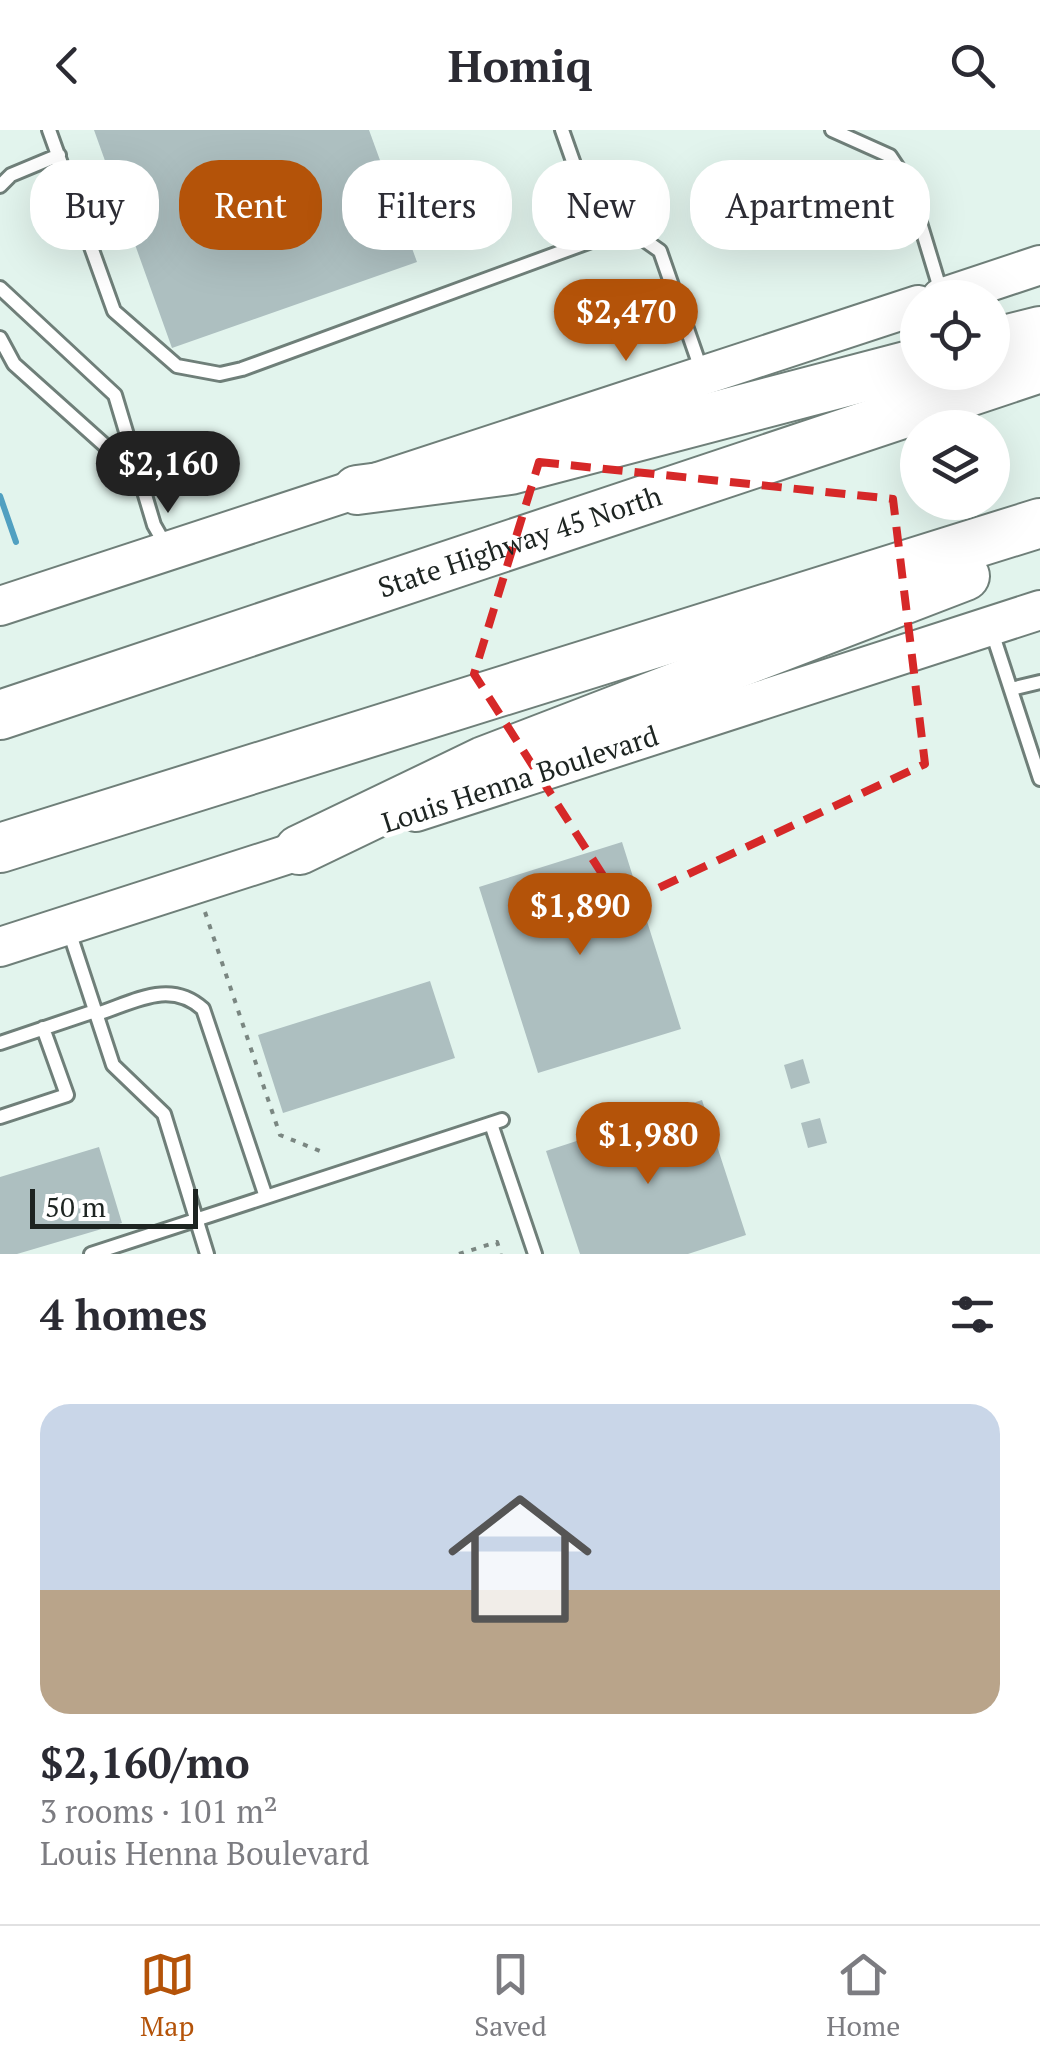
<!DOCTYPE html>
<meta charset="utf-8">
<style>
body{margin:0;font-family:"PT Serif",serif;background:#f2f2f3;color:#2b2b33;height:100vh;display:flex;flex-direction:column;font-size:38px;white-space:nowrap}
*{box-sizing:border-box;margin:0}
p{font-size:32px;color:#7c7c81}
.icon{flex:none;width:55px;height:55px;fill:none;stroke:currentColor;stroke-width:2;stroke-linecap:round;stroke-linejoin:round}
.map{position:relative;height:1124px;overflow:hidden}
.side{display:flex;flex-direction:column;background:#fff;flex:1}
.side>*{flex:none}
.hud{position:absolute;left:30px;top:30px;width:980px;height:90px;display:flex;gap:20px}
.tools{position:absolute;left:900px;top:150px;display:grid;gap:20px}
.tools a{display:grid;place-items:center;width:110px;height:110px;border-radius:50%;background:#fff;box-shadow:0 10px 40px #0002;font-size:50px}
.scale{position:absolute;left:30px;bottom:25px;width:168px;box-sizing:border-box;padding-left:10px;border:5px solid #1d2421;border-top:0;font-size:28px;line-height:35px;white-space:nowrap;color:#1d2421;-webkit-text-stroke:8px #fff;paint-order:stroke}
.price{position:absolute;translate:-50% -85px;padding:0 22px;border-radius:35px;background:#b45309;color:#fff;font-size:32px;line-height:65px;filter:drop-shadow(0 2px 5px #0008)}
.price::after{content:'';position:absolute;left:50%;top:60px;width:30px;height:22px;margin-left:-15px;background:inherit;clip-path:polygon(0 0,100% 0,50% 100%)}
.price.selected{background:#222;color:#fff}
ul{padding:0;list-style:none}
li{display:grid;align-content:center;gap:20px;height:530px;padding:0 40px}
li span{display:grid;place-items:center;height:310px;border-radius:30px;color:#555}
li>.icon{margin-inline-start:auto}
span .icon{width:180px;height:180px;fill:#fffc;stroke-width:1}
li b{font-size:42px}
h2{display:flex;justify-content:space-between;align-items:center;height:120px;padding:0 40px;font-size:42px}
.chip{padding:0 35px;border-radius:40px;background:#fff;box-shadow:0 10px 40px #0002;font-size:35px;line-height:90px}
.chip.selected{background:#b45309;color:#fff}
header{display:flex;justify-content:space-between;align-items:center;height:130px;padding:0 40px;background:#fff;font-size:45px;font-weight:700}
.tab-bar{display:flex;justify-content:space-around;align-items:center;height:140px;border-top:2px solid #e1e1e2;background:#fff;font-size:28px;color:#7c7c81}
.tab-bar a{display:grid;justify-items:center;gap:5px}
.tab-bar .selected{color:#b45309}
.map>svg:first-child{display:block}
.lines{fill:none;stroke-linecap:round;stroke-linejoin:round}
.stream{stroke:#51a0c1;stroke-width:6}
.building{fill:#adbfc0}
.lane-casing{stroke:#6f7f79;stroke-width:18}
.secondary-casing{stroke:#6f7f79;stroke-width:42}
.highway-casing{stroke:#6f7f79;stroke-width:52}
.path{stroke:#7a8681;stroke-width:4;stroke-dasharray:5 8;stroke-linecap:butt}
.lane{stroke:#fff;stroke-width:12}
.secondary{stroke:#fff;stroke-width:38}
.highway{stroke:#fff;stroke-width:48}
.marked{fill:none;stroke:#d62828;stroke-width:8;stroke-dasharray:20 12;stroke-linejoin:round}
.labels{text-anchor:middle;stroke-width:10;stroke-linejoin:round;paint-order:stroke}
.street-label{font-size:28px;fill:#1d2421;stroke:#fff}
</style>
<header><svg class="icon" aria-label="back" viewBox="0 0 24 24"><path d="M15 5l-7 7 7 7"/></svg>Homiq<svg class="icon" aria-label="search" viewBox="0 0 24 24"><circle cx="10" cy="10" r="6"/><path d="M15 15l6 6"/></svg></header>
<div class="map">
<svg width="1040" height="1124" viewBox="0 0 1040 1124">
<rect width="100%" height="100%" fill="#e2f4ed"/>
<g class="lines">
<path class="stream" d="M0 366 16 412"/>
</g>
<path class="building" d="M94 0H369L417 132 172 218Z
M622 712 681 899 538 943 479 757Z
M430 851 455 928 283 983 258 905Z
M803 929 810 953 791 959 784 935Z
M702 970 746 1105 688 1124H580L546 1021Z
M820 988 827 1013 808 1018 801 993Z
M99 1017 122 1093 17 1124H0V1047Z"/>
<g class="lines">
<g class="lane-casing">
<path id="lane" d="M49 0 114 181 177 236 220 244 242 239 613 103 643 109 660 121 702 242
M562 0 600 108
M832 0 890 26 908 53 942 165
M0 56 11 45 59 25
M0 158 115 265 154 395 166 416
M0 208 14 234 139 346
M991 499 1040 649
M1011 559 1040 552
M68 798 113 935 164 984 207 1124
M97 884C134 872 170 849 203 879L266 1067
M0 913 95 881
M0 987 67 965 43 898
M491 994 535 1124
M91 1124 502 990"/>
</g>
<g class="secondary-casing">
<path id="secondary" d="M941 168 1040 135
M0 476 918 175
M416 682 1040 480
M0 817 326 712"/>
</g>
<g class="highway-casing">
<g id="highway">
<path d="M992 213 1040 201"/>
<path d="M357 360 510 340 918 233"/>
<path id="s1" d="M0 585 1040 238"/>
<path d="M0 718 1040 393"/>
<path d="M299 720 484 631 965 446"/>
</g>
</g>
<path class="path" d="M205 782 280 1005 320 1021
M459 1124 497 1112 501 1124"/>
<use href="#lane" class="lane"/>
<use href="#secondary" class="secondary"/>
<use href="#highway" class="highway"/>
</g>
<path class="marked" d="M539 332 893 369 925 634 622 775 474 544Z"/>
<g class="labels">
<g class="street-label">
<text dy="10" stroke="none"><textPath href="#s1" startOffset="548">State Highway 45 North</textPath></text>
<text transform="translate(520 649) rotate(-18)" y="10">Louis Henna Boulevard</text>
</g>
</g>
</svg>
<div class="tools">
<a><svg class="icon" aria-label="locate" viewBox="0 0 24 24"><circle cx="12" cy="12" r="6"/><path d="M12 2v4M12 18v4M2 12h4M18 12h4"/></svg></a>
<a><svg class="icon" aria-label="layers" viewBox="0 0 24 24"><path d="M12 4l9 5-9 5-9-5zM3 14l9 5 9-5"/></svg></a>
</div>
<div class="scale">50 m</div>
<b class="price" style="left:626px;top:234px">$2,470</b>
<b class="price selected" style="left:168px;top:386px">$2,160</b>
<b class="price" style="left:580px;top:828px">$1,890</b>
<b class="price" style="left:648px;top:1057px">$1,980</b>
<div class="hud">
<a class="chip">Buy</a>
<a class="chip selected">Rent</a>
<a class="chip">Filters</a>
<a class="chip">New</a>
<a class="chip">Apartment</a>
</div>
</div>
<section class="side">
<h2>4 homes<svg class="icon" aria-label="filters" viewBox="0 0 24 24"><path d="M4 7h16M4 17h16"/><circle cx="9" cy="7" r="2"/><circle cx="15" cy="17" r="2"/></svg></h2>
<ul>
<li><span style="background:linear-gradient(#c9d6e8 60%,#b9a48a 0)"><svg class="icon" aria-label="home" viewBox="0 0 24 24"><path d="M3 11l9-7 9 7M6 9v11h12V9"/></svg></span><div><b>$2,160/mo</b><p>3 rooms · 101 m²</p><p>Louis Henna Boulevard</p></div></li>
</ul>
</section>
<nav class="tab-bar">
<a class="selected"><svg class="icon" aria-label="map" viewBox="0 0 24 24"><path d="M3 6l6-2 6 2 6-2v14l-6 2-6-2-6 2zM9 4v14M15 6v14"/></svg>Map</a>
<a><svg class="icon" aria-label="saved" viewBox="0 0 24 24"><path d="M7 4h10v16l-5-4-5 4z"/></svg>Saved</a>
<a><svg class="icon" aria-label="home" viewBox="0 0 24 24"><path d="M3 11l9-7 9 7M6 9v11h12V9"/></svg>Home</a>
</nav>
